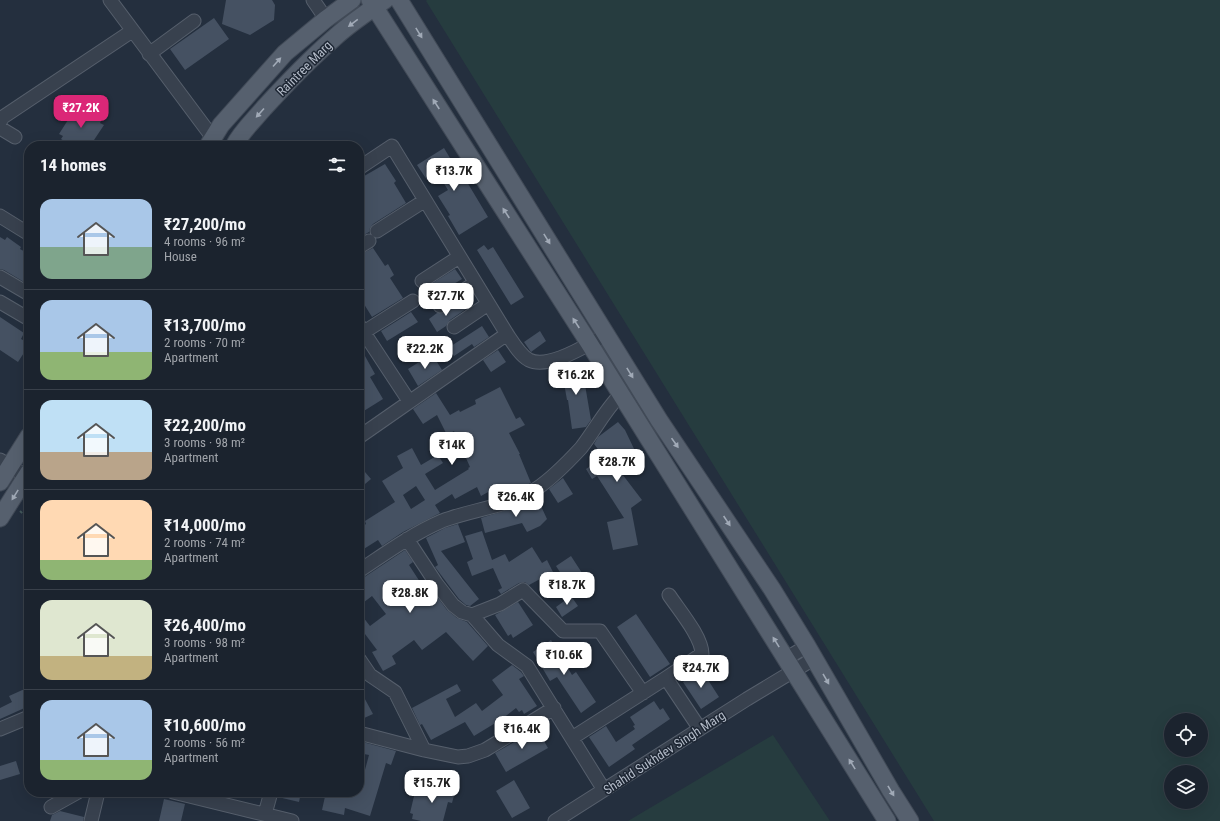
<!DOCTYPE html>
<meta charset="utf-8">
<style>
body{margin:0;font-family:"Roboto Condensed",sans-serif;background:#282f3a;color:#f1f3f6;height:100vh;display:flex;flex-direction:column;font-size:15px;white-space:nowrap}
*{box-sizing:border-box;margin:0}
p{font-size:13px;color:#a0a4aa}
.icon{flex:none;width:22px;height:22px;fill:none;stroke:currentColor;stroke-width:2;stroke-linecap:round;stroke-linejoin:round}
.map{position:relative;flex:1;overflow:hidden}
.drawer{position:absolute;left:24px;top:141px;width:340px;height:656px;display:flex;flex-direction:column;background:#1b232e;border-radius:16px;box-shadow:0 4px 16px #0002,0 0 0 1px #39404a}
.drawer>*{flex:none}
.controls{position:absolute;left:1164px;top:713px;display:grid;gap:8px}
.controls a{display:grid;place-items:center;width:44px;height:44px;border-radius:50%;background:#1b232e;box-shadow:0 4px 16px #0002,0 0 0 1px #39404a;font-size:20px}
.price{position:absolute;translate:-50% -34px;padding:0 9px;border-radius:8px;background:#fff;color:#222;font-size:13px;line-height:26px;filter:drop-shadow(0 1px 2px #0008)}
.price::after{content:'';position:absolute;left:50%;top:24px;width:12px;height:9px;margin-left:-6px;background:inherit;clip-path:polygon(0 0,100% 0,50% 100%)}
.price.selected{background:#db2777;color:#fff}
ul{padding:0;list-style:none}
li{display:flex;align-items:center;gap:12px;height:100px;padding:0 16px}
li+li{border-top:1px solid #39404a}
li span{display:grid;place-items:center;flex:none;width:112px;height:80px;border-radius:12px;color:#555}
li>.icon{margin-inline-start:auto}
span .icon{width:48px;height:48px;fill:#fffc;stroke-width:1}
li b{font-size:17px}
h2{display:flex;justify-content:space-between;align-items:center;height:48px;padding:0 16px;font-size:17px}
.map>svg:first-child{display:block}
.green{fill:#263c3f;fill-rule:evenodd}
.building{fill:#455162;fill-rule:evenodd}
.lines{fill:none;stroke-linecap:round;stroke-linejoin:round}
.minor-casing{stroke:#565f6c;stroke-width:15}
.major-casing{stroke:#414a57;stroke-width:19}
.path{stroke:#44595c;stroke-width:2;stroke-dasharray:3 3;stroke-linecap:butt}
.minor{stroke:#38414e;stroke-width:13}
.major{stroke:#56606e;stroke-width:17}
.oneway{fill:#a1aab7}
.labels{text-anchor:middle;stroke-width:3;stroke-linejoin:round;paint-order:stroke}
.street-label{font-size:13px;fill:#b4bcc9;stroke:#1d2633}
</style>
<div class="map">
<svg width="1220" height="821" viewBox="0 0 1220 821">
<rect width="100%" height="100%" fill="#242f3e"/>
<path class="green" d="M427 0H1220V821H934L426 1ZM1171 720H1201V750H1171ZM1171 772H1201V802H1171Z
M773 735 830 821H628Z"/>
<path class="building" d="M226 0H272L275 5 274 20 250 35 222 24Z
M214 18 229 39 185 70 170 49Z
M80 108 101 121 100 123 104 125 90 146H72L61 139 63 136 59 134 75 109 78 111Z
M444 148 459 173 461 172 488 217 459 235 448 216 450 215 438 196 448 190 438 174 427 180 417 165Z
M385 164 396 181 394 183 406 203 373 224 370 228 369 232 359 238V179Z
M0 237 5 240 7 237 21 247 20 249 29 254V285L4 270 0 269Z
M484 245 488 250 493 247 524 297 511 305 477 250Z
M373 248 385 266 388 264 394 275 390 278 403 298 372 317 359 296V255Z
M455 269 462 279 429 299 423 289Z
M462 301 466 309 450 320 446 326 437 332 429 319 437 313H444Z
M411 312 418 322 387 341 381 331Z
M0 317 24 333 21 339 27 342 24 346 27 348 18 362 0 350Z
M482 326 489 337 474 347 472 344 454 356 448 348Z
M540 331 546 341 531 352 524 342Z
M498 350 506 362 491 372 483 360Z
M432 354 442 370 418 386 408 369Z
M365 356 375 374 370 377 383 399 359 414V360Z
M579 362 584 372 583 373 591 420 586 427 572 429 568 400H567L564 383 559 371Z
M500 387 516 419 520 417 525 425 509 433 520 454H519L531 483 511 492 493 498 490 491 481 496 477 487 455 499 452 494 435 505 440 513 403 532 382 546 378 540 359 552V529L366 524 365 521 395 502 382 481 403 468 397 456 412 448 421 465 438 455 443 463 425 474 435 490 469 469 468 468 470 467 454 431 447 435 437 415 423 424 413 409 436 393 450 415 459 410 460 412 476 404 475 400ZM416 486 425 500 411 509 403 495Z
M618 422 625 430 637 455 616 466 642 500 631 508 638 545 613 550 607 522 624 518 597 476 592 479 586 469 604 457 594 444 598 437Z
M359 465 371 479 359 489Z
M563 478 573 494 558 503 549 489Z
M535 499 537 503 540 504 547 519 540 526 527 532 522 523 485 533 481 518 516 507Z
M458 524 465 542 441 551 479 599 470 606 466 605 459 599 435 567 438 565 426 538 445 528Z
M482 531 492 560 505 554 509 562 532 547 542 563 547 560 553 572 529 585 525 582 519 583 501 594 498 590 502 588 493 568 472 576 467 562 473 559 465 536Z
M405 550 413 562 409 565 422 585 426 582 447 610 457 618 467 622 488 646 473 661 446 632 422 650 414 640 392 656 396 664 383 671 372 652 377 650 359 626V612L370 626 386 614 372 596 359 606V579L363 578Z
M571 556 584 576 569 586 556 566Z
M571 596 578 606 562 617 556 607Z
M518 602 533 625 513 638 511 634 508 636 495 615Z
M636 614 670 664 650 677 617 627Z
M551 640 572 675 576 672 596 702 581 713 557 677 550 681 533 652Z
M512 665 521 672 524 676 519 679 537 706 524 714 522 710 519 712 516 708 502 719 474 736 465 722 431 740 422 724 420 725 412 708 457 684 461 691 446 699 455 717 476 703 482 711 503 695 492 680Z
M701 669 719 697 701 709 683 682Z
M29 687V706L0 719V708L12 702 9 696Z
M359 688 373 714 362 719 359 714Z
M654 701 660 710 663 708 670 719 632 745 635 749 609 767 589 737 606 726 616 742 635 729 633 726 635 725 630 717Z
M537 729 548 748 506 772 495 753Z
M359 741 396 751 391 765 386 763 370 816 345 808 344 815 322 810 326 792H359L369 755 359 753Z
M16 761 20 774 0 780V766Z
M514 780 530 808 512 818 496 791Z
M442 785 456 788 452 803 448 802 443 821H421L412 819 413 814 410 813 415 792 419 793 420 789 440 794Z
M279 792H301L299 802 278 797Z
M164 799 185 804 181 821H159Z
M60 811 84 817 83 821H50L52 815Z"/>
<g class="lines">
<g class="minor-casing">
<path id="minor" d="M110 0 213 138 217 145
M313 0 326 19
M149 54 194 21
M0 122 3 117 132 31
M0 128 15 137
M359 168 392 146 507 334C513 343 520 355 529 360 549 370 588 344 606 335
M0 216 29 234
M377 231 424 201
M359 247 369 241
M0 277 29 294
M422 281 459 257
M0 302 29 319
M440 306 475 283
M359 325 409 401
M454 327 488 304
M364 332 413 301
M359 437 507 334
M0 460 26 476
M407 539 436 583 453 605 462 612 472 615 500 604 523 590 563 631H600L643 693
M359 571C386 553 412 534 442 521 473 509 508 507 536 489 553 478 568 462 581 448 595 430 605 410 621 394
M472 615 498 645 527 666 604 790
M787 658 807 646
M359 659 370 675 395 692 424 750
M666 678 700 729
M0 729 29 717
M359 733 424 750 458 757 468 756 485 750 554 708
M572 738 666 678 702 654C702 637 679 610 669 595
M173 792 292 821
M51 807 78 792
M265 814 271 792
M91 821 98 792
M555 821 747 699 815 658"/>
</g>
<g class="major-casing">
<path id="major" d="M370 0 589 343 887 821
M399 0 659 420 772 589 807 646 891 791 910 821
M208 146 221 125 285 53 326 19 352 0
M234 146C241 132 254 120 264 108 286 84 309 60 333 39 349 24 367 12 385 0
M0 482 29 436
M0 518 29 472"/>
</g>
<path class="path" d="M20 511 29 520"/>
<use href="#minor" class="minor"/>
<use href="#major" class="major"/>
</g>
<defs><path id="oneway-solid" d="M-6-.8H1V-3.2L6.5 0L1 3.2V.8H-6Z"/></defs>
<g class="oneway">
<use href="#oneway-solid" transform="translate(353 23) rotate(143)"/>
<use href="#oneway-solid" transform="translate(419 33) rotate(58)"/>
<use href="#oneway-solid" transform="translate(277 62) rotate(-48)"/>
<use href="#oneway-solid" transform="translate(436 104) rotate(-123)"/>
<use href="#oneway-solid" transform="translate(260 113) rotate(132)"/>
<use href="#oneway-solid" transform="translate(506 213) rotate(-123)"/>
<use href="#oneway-solid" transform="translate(547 239) rotate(58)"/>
<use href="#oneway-solid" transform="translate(576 323) rotate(-123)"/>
<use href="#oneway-solid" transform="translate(630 373) rotate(58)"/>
<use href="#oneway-solid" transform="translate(675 443) rotate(55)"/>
<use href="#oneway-solid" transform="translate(15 495) rotate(122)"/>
<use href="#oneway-solid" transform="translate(727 521) rotate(56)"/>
<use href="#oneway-solid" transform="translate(776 642) rotate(-122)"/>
<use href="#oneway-solid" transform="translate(826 679) rotate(60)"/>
<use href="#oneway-solid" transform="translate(852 764) rotate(-122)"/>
<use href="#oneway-solid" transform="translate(891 791) rotate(59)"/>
</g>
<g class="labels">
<g class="street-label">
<text transform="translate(304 68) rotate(-45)" y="5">Raintree Marg</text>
<text transform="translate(664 752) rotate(-33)" y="5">Shahid Sukhdev Singh Marg</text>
</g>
</g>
</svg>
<div class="controls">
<a><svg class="icon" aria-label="locate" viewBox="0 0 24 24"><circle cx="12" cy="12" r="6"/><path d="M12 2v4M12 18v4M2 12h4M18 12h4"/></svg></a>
<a><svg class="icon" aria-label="layers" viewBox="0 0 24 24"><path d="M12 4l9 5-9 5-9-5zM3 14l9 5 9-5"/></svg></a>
</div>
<b class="price selected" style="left:81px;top:129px">₹27.2K</b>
<b class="price" style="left:454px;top:192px">₹13.7K</b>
<b class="price" style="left:446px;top:317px">₹27.7K</b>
<b class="price" style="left:425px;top:370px">₹22.2K</b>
<b class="price" style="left:576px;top:396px">₹16.2K</b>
<b class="price" style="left:452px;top:466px">₹14K</b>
<b class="price" style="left:617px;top:483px">₹28.7K</b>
<b class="price" style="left:516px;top:518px">₹26.4K</b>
<b class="price" style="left:567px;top:606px">₹18.7K</b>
<b class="price" style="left:410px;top:614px">₹28.8K</b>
<b class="price" style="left:564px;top:676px">₹10.6K</b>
<b class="price" style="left:701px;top:689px">₹24.7K</b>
<b class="price" style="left:522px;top:750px">₹16.4K</b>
<b class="price" style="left:432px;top:804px">₹15.7K</b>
<section class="drawer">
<h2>14 homes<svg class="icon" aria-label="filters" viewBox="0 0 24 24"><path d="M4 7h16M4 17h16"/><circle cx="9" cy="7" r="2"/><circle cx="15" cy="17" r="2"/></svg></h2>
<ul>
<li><span style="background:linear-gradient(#a9c7e8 60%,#7fa58c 0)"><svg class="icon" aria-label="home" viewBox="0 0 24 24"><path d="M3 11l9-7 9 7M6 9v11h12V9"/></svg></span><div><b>₹27,200/mo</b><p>4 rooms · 96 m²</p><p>House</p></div></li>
<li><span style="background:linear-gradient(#a9c7e8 65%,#8fb573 0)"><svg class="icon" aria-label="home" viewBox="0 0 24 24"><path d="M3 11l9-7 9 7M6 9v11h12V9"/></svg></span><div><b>₹13,700/mo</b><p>2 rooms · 70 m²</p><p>Apartment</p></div></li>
<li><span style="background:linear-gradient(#bfe0f5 65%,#b9a48a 0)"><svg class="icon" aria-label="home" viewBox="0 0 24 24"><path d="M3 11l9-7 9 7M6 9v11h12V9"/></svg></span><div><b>₹22,200/mo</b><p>3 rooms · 98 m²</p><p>Apartment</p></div></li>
<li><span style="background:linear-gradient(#ffd9b3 75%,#8fb573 0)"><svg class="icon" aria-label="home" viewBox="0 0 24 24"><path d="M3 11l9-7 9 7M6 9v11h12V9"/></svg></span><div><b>₹14,000/mo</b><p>2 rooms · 74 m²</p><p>Apartment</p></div></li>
<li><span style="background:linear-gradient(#dfe7d0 70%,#c2b280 0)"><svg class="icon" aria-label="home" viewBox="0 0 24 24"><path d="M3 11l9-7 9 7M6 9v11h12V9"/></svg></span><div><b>₹26,400/mo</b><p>3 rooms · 98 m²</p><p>Apartment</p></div></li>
<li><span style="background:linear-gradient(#a9c7e8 75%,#8fb573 0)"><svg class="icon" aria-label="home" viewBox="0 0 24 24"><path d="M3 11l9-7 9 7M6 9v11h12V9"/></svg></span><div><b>₹10,600/mo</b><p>2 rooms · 56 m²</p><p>Apartment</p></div></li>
</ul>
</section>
</div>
